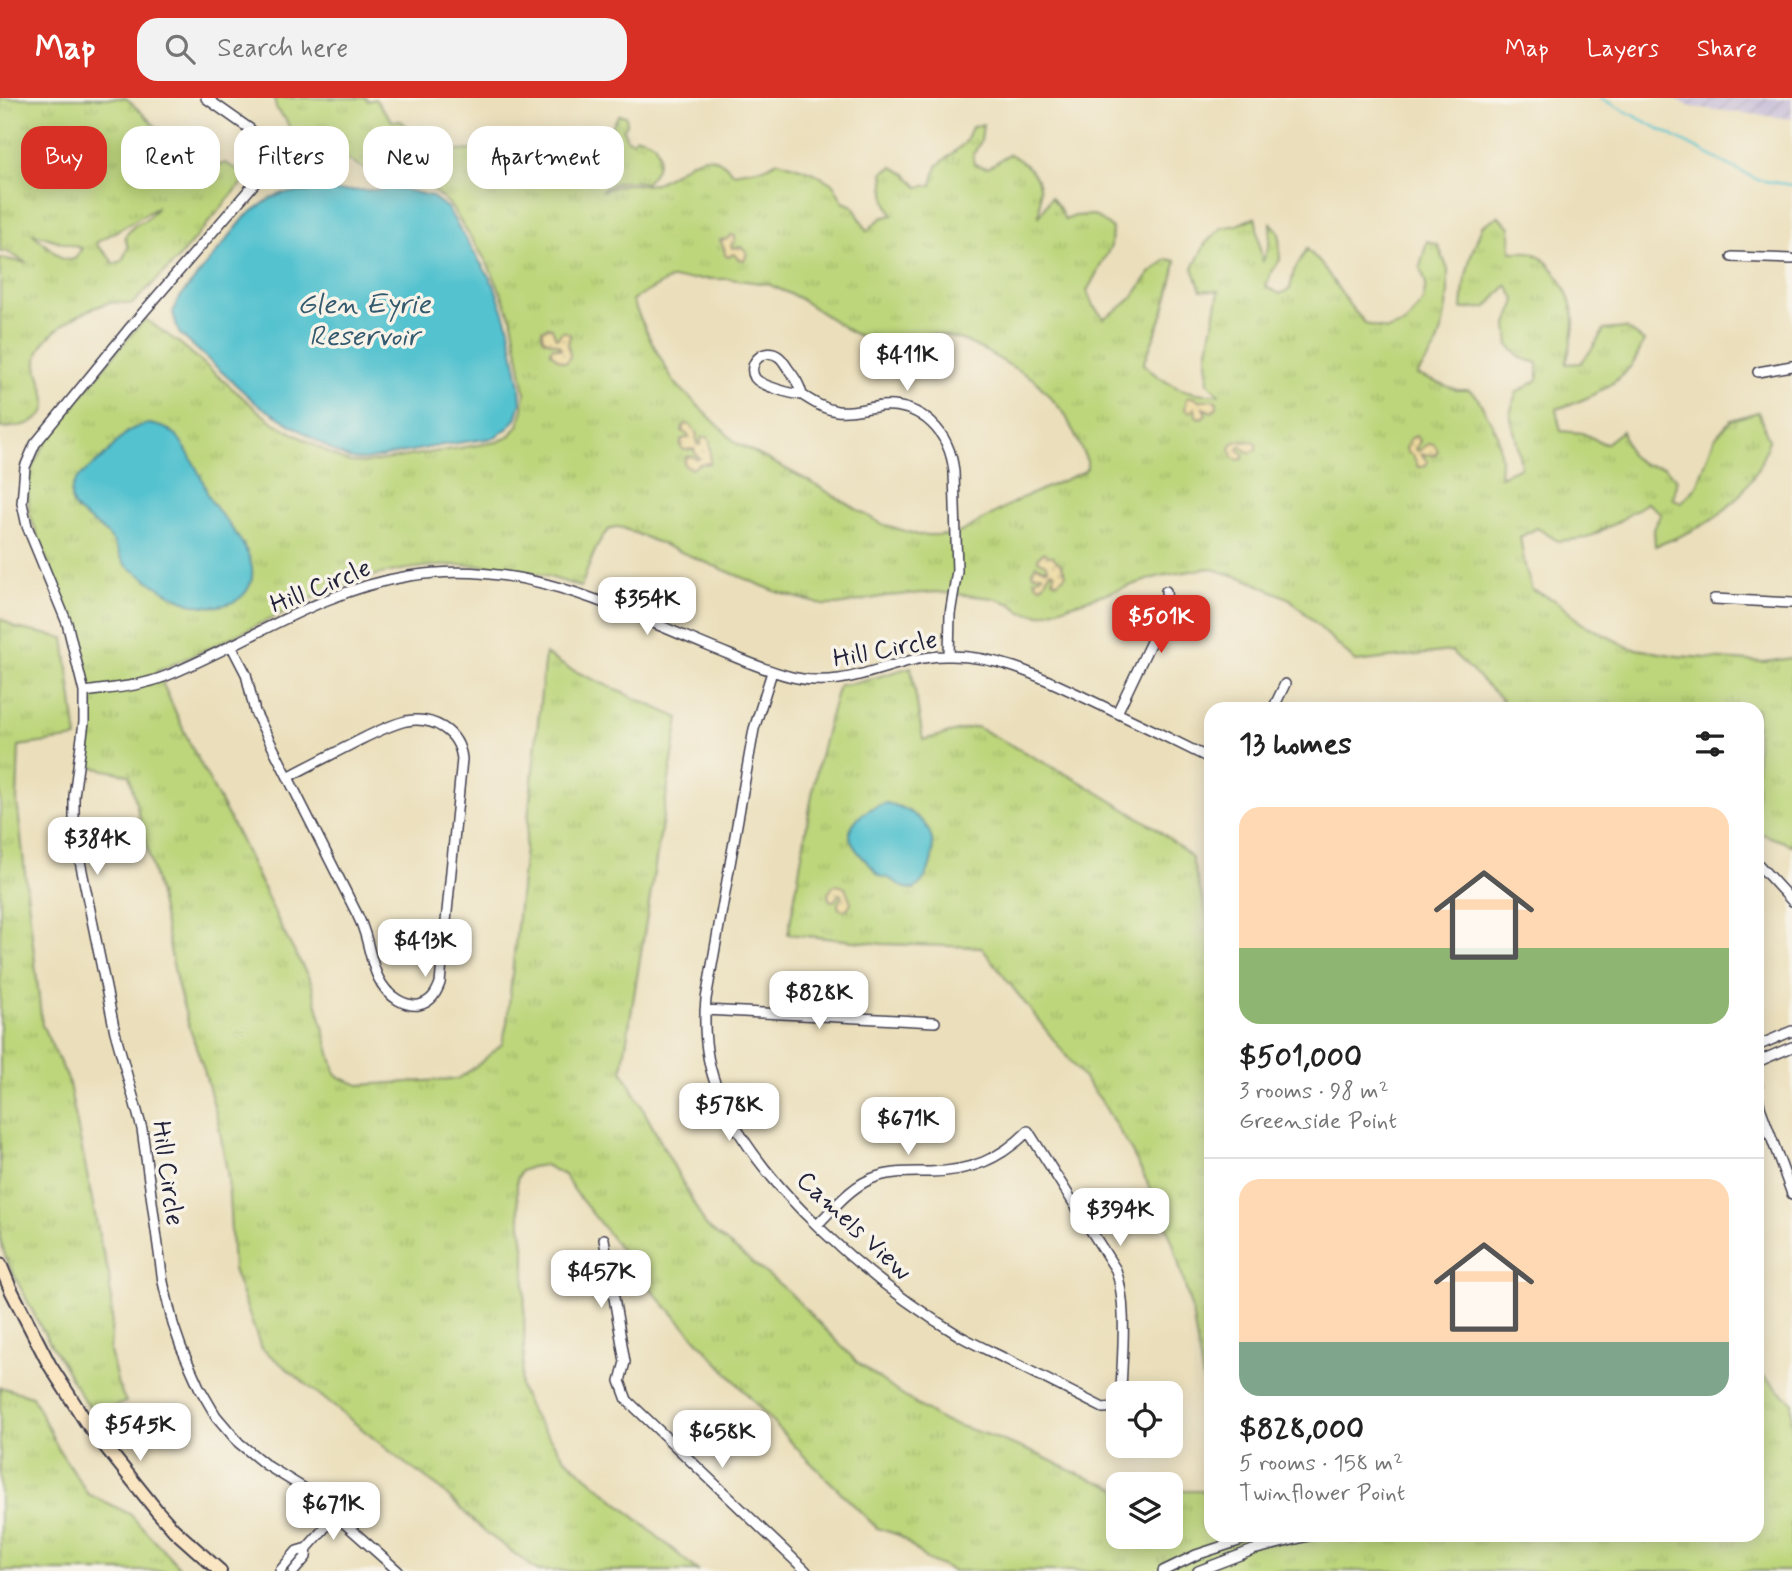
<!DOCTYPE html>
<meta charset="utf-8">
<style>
body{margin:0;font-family:Mynerve,sans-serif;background:#f2f2f2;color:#222;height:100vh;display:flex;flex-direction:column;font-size:26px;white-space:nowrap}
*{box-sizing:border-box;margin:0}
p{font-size:23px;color:#767676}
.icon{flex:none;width:38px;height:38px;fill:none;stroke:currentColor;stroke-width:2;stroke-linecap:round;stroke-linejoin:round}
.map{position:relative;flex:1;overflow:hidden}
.details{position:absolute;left:1204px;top:604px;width:560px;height:840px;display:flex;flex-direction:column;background:#fff;border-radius:21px;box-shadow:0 4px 18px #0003}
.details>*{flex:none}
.banner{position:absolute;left:21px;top:28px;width:665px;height:63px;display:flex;gap:14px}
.controls{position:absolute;left:1106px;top:1283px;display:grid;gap:14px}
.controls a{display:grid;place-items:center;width:77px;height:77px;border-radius:14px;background:#fff;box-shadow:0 4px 18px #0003;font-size:35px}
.price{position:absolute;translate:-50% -60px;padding:0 16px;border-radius:14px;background:#fff;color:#222;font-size:23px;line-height:46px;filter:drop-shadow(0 2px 4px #0008)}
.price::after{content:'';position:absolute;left:50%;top:42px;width:21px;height:16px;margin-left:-10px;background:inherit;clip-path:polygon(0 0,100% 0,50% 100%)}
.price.current{background:#d93025;color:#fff}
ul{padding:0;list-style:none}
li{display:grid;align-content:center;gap:14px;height:371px;padding:0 35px}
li+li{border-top:2px solid #e0e0e0}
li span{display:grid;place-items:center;height:217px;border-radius:21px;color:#555}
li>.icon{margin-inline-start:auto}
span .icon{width:126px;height:126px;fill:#fffc;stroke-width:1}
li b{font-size:30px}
h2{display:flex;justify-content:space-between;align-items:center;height:84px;padding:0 35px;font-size:30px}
.pill{padding:0 24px;border-radius:21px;background:#fff;box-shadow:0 4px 18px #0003;font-size:24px;line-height:63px}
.pill.current{background:#d93025;color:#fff}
header{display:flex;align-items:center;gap:42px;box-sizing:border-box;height:98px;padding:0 35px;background:#d93025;color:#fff}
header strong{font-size:33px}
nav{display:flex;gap:38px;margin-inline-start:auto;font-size:24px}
.search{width:490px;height:63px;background:#f2f2f2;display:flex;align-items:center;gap:18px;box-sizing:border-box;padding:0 24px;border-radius:21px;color:#767676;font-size:26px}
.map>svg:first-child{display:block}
.industrial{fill:url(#industrial-furrows)}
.grass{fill:url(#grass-tufts);stroke:#707c5b;stroke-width:2;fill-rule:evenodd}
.sand{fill:url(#sand-dots);stroke:#887e6c;stroke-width:2}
.water{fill:#55c2cf;stroke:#3c7285;stroke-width:2}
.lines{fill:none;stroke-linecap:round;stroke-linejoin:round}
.stream{stroke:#55c2cf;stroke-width:2.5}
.street-casing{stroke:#403e4e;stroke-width:12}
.secondary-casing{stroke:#403e4e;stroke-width:16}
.street{stroke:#fff;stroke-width:9}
.secondary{stroke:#fbe6c3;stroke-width:12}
.labels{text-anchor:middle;stroke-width:7;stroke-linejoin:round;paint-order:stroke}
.street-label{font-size:26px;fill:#22223b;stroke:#f7f3e8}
.water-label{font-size:28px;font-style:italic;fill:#345a6f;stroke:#f7f3e8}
</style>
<header>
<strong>Map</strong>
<div class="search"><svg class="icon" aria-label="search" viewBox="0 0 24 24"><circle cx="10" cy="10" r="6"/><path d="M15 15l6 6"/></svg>Search here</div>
<nav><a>Map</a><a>Layers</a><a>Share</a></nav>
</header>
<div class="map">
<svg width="1792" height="1473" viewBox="0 0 1792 1473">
<defs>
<pattern id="industrial-furrows" width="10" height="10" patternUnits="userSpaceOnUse" patternTransform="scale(1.75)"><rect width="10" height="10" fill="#c8bfd8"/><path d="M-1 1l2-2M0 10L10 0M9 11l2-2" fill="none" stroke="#aca4ba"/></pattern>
<pattern id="grass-tufts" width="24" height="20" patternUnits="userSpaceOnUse" patternTransform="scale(1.75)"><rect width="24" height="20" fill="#bdd67b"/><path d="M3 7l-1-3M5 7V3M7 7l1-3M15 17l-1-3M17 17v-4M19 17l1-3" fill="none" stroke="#a2b76b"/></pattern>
<pattern id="sand-dots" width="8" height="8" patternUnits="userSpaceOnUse" patternTransform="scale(1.75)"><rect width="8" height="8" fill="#eeda9e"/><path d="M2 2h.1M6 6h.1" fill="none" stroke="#ccbb89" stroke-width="1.8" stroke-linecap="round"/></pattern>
</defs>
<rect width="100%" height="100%" fill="#f7f3e8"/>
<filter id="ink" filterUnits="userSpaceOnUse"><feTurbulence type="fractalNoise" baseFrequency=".0143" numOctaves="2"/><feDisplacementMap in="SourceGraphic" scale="14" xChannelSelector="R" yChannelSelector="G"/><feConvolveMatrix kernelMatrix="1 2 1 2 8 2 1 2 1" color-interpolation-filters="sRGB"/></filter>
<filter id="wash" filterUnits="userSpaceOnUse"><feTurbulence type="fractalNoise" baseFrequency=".00686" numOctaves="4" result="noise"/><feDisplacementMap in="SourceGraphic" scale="28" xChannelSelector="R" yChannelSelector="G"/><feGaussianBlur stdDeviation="1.57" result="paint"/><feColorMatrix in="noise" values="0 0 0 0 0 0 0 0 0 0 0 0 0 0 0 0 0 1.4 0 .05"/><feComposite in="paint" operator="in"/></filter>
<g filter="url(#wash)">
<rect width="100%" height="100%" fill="#ebdfbb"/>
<path class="industrial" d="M1673 0H1792V21L1691 9Z"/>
<path class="grass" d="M0 0H126L199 69 200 75 225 65 239 73 242 85 175 164 132 206C124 205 113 203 105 206 82 213 34 238 37 267 38 280 51 302 44 314 35 328 15 329 0 330V160L27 165 6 153 0 154ZM158 109 147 121 135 127 125 138 128 150 122 163 113 166C108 153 102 156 96 145ZM32 135 81 150H82L75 161H62Z
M274 0H366L368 3 375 1 392 23H401L409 30V43L400 50H384L366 72 340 57 330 45H303L292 35 286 22 276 10Z
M619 17 626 18 627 26 623 32 627 41 632 43 636 39C666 41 663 69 645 85 629 81 613 83 601 93 610 91 620 86 629 86 641 85 642 90 656 85 686 74 703 39 733 75 743 73 753 72 763 70 770 69 772 64 779 63L812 74 833 86 843 104 853 108 867 133 881 120 892 117 886 103 883 74 893 69 906 76 918 89 932 87 937 68 965 45 972 29 983 26 981 43 973 57 974 66 987 70 1010 56C1039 73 1043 85 1039 119L1051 99 1059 109 1065 122 1075 118 1094 117 1112 130 1111 148 1087 193 1093 208 1104 220 1120 210 1134 198 1150 175 1167 161 1176 163C1170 199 1158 232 1143 266 1166 287 1187 298 1219 296L1208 285 1207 257 1219 193 1201 192 1193 170 1205 146 1221 130 1237 127 1255 119C1259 134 1258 149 1263 163L1269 147 1271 125 1279 134 1280 162 1272 172 1266 189 1280 196 1290 191 1294 173 1307 151 1322 167 1351 209 1366 226 1387 232 1405 226 1423 203 1426 186 1420 169 1427 143 1438 147 1448 172V196L1443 227 1435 251 1417 277 1457 292H1468L1476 297 1497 335 1501 362 1500 378 1521 369 1517 345 1510 316 1516 295 1538 282V265L1521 260 1509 248 1507 226 1516 203 1507 187 1486 210 1462 211 1464 186 1471 157 1482 128 1498 118 1510 129 1511 154C1518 154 1527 153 1533 155 1555 164 1573 201 1574 223 1574 238 1569 252 1566 266L1581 265 1592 251 1604 232 1626 230 1644 243C1640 251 1637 261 1631 268 1611 291 1585 303 1556 311L1561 333 1582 335 1605 346 1622 333 1630 357 1644 367 1664 369 1677 381 1673 400 1681 405 1697 388 1714 341 1731 322 1758 314 1769 342C1765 352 1762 363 1757 372 1733 415 1700 432 1655 448L1654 431 1661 415 1647 405 1616 425 1587 440 1558 443 1537 430 1520 439 1525 468 1532 492 1555 502 1581 525 1630 550 1678 558 1764 564 1792 560V747L1757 734V611H1505L1502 602 1451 553 1356 564 1290 501 1246 481 1209 470 1160 478 1039 517 1021 514 1012 506 993 500 936 494 886 498 838 507H823L777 494 623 430C619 429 616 428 612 430 598 435 587 475 581 489 559 482 537 474 515 471 458 462 394 468 341 488 319 496 299 507 278 517 238 536 198 556 157 573L189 644 239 739 284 835 311 884 335 974 341 980 359 987 458 981 480 965 502 946 507 925 545 556 568 570 679 620 622 972 706 1128 788 1193 857 1264 900 1296 943 1323 988 1337 1037 1356 1078 1376 1118 1391V1438H1171V1393H1209L1208 1313 1192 1213 1173 1145 1154 1098 1132 1054 1100 1001 981 849 883 846 788 836C797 792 803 747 811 703 817 664 828 625 839 587L857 585 911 569 923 642 969 630 977 629 1079 683 1156 730 1191 758 1211 832V1437H1757V1273L1792 1304V1473H953L926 1461 899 1437 877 1430 803 1357 655 1196 608 1135 579 1099 564 1077 545 1067 531 1069 521 1073 517 1081V1097L525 1155 524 1257 520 1289 532 1316 564 1359 698 1473H538L484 1433 438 1389 402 1363 261 1250 233 1171 228 1079 218 1023 205 975 188 925 177 885 158 793 129 677 87 668 91 628 92 604 79 546 59 489 47 463 29 414 28 389 30 378 33 367 47 342 127 241 145 221 182 247 262 316 276 326 340 361 350 364 365 365 497 344 509 339 518 328 523 311 525 295 512 222 499 190 486 163 449 106 430 90 388 86C383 74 384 68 392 57L506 50 541 67V60H548L553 67 556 74 568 80 570 76 567 57V44L573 40 580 48 585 46 580 33 584 30 592 35 596 42 605 38ZM670 181H730L768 186 797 199 851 234 871 243 923 236 943 237 965 243 985 253 1035 282 1065 316 1087 363V370L1083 374 1022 400 961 434 949 437H918L882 426 807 382 736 345 673 283 649 239 632 202Z
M0 520 16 530 64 540 77 640 19 648 17 703 42 927 68 981 101 1147 109 1176 112 1218 110 1253 118 1287 126 1304 110 1310 112 1332 85 1304 40 1228 6 1161 0 1140Z
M0 1289 32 1298 59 1352 88 1396 130 1416 183 1473H0Z"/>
<path class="sand" d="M731 137 735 138V144L731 147 732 150 741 149 746 153 747 157 744 162 738 161 734 156 728 159 725 157 724 150 720 142 727 141Z
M548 229 552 230 556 240 559 239 560 236C563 233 567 233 570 237L568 246 570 258 567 264C561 265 552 257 550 252L553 249 561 251 559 247C552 242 540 246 542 232Z
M1192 299 1199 302H1214L1217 304V309L1212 314 1203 310 1206 316 1203 319 1199 320 1196 318 1195 310 1190 314 1185 311 1187 300Z
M686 326 690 327 697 336 696 343 699 347 701 346V340L708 339 710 344V365L699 366 692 371 686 368 684 365 686 359 691 358 697 361 700 360 696 357 694 351 684 352 680 348 682 341 689 340 688 337 682 333 683 328Z
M1416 338 1420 344 1415 351 1416 352H1420L1430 345 1434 346 1438 353 1435 357 1421 356 1428 363 1426 367 1422 369H1418L1413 357 1408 355 1406 351 1410 341Z
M1237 343 1254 344 1256 346V352L1249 355 1240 348 1238 351C1241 355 1245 356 1243 361L1237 362 1233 359 1230 351 1232 346Z
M1044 454 1049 458H1053L1056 463 1060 465 1066 476 1064 479 1056 485 1052 481 1055 475 1052 473 1048 477 1044 486 1040 488 1036 485 1035 481 1042 478V476H1033L1032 473 1036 467 1045 471 1048 470 1047 467 1038 462 1039 458Z
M834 787 841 788 846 791 851 805 847 811 841 812C835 807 839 804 842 798L841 796H839L834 803H831L829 801 828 796Z"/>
<path class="water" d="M401 91 431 98 447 110 494 187 508 226 520 288 521 305 516 321 508 330 493 340 443 347 364 362 351 361 337 355 257 306 179 235 173 215 177 203 246 118 271 100 284 95Z
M150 326C159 328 168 330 175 336 182 342 200 376 204 386 206 391 207 396 210 401 224 424 264 459 249 489 243 500 236 504 224 507 195 514 165 495 142 478 137 474 129 471 125 466 120 459 117 450 112 442 109 438 105 434 101 431 91 421 70 414 71 397 71 379 93 369 104 358 120 342 127 328 150 326Z
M886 705C901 708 920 717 928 731 938 750 931 778 915 791 900 791 901 786 890 781 883 777 887 782 880 778 876 775 873 769 869 766 856 753 840 737 858 720 866 712 875 708 886 705Z"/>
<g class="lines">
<path class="stream" d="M1600 0 1736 71 1758 82 1792 87"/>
</g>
</g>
<g filter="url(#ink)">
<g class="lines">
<g class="street-casing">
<path id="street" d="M206 0 250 31 272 51 274 66 261 78 128 232 35 346 25 369 22 405 27 428 67 525 84 594V624L74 698V734L115 934 142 1031 163 1184 173 1226 181 1249 199 1289 216 1318 239 1345 266 1367 307 1392 398 1473
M1732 159 1792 161
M1758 274 1792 268
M802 297C792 296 761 288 755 280 746 265 765 248 779 259 783 262 786 268 789 272 795 280 800 287 802 297 813 304 824 311 837 313 851 315 866 310 881 308 922 305 950 334 954 374L957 473 950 516 949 557
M1714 501 1792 505
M231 547 246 576 255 614 357 816C360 822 363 829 365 836 372 859 374 888 398 902 405 906 411 908 419 907 431 904 436 896 440 885L462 661C459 633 433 618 406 623 389 627 372 636 356 644 333 656 310 667 288 679
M772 574 754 631 706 901C703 933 706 965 719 995 756 1087 876 1188 960 1238 976 1247 992 1254 1008 1262 1040 1278 1072 1294 1103 1310L1118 1309
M84 594C111 590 139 589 166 578 247 545 321 492 409 478 520 460 609 507 708 548 736 559 763 572 792 579 850 593 890 559 945 558 999 556 1045 581 1092 603 1132 622 1171 641 1211 661
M1273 611 1285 586
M1117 615 1167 510 1166 493
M1757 765 1792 803
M705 912 935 924
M1757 948 1792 933
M1757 964 1792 949
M1757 980 1758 999 1760 1009 1792 1096
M817 1127C835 1109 852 1087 876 1079 894 1073 912 1074 930 1074 970 1073 1000 1062 1028 1033L1116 1172C1128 1209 1122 1256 1121 1295
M604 1141 625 1264 620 1283 627 1302 806 1473
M280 1473 297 1453 307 1450 336 1417
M294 1473 306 1459 307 1450
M1163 1473 1196 1457 1257 1437
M1198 1473 1253 1452 1312 1437"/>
</g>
<g class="secondary-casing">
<path id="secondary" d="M0 1166 10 1190 49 1266 86 1324 157 1413 174 1432 220 1473"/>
</g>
<use href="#street" class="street"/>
<use href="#secondary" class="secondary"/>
</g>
</g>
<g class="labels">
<g class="street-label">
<text transform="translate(320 487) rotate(-22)" y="9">Hill Circle</text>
<text transform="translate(885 550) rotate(-11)" y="9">Hill Circle</text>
<text transform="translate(169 1075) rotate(82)" y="9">Hill Circle</text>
<text transform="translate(855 1127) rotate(43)" y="9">Camels View</text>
</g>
<g class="water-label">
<text x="364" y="215">Glen Eyrie<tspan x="364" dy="32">Reservoir</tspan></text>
</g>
</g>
</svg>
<div class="controls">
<a><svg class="icon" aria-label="locate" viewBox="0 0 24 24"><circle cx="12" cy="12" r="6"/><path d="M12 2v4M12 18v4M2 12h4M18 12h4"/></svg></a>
<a><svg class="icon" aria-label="layers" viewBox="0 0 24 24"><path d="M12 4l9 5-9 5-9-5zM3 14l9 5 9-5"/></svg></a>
</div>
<b class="price" style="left:907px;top:295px">$411K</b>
<b class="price" style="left:647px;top:539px">$354K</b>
<b class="price current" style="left:1161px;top:557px">$501K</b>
<b class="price" style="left:97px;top:779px">$384K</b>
<b class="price" style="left:425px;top:881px">$413K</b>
<b class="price" style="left:819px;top:933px">$828K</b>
<b class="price" style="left:729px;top:1045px">$578K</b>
<b class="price" style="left:908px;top:1059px">$671K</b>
<b class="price" style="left:1120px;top:1150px">$394K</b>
<b class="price" style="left:601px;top:1212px">$457K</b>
<b class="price" style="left:140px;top:1365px">$545K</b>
<b class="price" style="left:722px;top:1372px">$658K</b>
<b class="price" style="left:333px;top:1444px">$671K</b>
<div class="banner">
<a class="pill current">Buy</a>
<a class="pill">Rent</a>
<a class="pill">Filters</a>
<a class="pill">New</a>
<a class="pill">Apartment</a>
</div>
<section class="details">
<h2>13 homes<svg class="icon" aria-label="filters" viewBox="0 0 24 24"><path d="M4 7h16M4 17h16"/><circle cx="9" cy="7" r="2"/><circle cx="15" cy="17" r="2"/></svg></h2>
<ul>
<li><span style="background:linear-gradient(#ffd9b3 65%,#8fb573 0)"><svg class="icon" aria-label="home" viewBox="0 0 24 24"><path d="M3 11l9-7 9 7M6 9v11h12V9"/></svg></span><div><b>$501,000</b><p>3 rooms · 98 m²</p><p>Greenside Point</p></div></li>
<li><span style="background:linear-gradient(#ffd9b3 75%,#7fa58c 0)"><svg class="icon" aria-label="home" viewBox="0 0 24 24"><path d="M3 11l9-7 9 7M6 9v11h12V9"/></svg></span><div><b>$828,000</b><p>5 rooms · 158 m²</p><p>Twinflower Point</p></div></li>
</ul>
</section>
</div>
